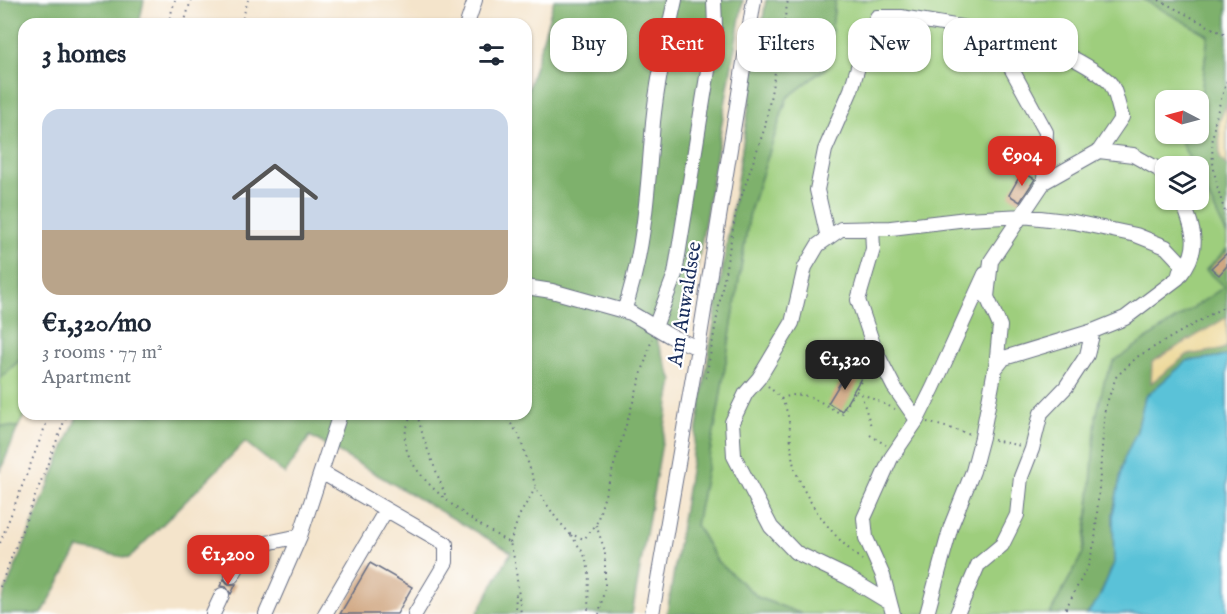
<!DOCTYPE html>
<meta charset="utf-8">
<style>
body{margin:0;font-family:"IM FELL English",serif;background:#f2f2f3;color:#1f2937;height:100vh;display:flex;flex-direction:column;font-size:22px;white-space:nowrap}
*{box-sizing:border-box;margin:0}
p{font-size:20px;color:#747a83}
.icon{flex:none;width:33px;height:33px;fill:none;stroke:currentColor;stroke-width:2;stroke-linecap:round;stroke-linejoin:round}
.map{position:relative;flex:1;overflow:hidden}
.details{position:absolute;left:18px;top:18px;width:514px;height:402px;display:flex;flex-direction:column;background:#fff;border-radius:18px;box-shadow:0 2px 4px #0004}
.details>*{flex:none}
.banner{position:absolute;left:550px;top:18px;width:570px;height:54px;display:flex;gap:12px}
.needle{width:39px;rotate:276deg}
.buttons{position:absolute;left:1155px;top:90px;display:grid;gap:12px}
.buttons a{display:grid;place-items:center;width:54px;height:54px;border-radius:12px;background:#fff;box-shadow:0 2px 4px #0004;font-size:30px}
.price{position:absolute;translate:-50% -51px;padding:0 14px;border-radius:12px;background:#d93025;color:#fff;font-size:20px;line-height:39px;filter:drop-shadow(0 2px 3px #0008)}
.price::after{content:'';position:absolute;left:50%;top:36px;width:18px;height:14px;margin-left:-9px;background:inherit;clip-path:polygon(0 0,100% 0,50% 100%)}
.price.selected{background:#222;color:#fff}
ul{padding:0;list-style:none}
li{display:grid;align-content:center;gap:12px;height:318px;padding:0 24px}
li span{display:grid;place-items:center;height:186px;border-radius:18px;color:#555}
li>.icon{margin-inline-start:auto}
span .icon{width:108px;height:108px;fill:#fffc;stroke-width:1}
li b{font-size:26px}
h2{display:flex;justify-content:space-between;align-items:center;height:72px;padding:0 24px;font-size:26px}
.pill{padding:0 21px;border-radius:18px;background:#fff;box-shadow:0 2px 4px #0004;font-size:21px;line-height:54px}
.pill.selected{background:#d93025;color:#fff}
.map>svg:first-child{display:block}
.green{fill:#9ece7d;stroke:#5c7e6e;stroke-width:1.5}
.forest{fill:#7eb16c;stroke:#4c7065;stroke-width:1.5}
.sand{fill:#eeda9e;stroke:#84847e;stroke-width:1.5}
.water{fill:#5ac2d8;stroke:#3a789b;stroke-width:1.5}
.building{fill:#d0a782}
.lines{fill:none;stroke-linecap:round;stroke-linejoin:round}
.minor-casing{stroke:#676e84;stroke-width:16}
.path{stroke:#676e84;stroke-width:2;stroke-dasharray:1.5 4.5;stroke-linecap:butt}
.minor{stroke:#fff;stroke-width:14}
.labels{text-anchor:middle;stroke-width:4.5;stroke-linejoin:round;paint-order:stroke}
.street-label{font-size:21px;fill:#1b2f5e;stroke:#fff}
</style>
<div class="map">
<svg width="1227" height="614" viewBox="0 0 1227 614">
<rect width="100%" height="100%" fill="#fff"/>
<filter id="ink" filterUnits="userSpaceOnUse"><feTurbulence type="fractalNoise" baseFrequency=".0167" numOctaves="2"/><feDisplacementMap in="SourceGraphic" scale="12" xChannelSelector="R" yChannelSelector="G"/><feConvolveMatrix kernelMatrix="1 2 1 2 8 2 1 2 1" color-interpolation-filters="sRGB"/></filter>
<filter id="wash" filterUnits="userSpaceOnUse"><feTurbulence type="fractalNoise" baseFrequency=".008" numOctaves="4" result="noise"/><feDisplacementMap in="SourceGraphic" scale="24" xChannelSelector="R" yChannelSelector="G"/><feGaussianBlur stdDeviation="1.35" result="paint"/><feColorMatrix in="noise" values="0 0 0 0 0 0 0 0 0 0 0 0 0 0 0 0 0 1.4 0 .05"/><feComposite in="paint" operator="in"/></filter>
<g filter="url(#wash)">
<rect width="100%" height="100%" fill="#f4e4cb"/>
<path class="green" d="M835 0H1218L1208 34 1199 113 1198 100H1166V134H1186L1181 142 1193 166H1166V200H1198L1199 177 1227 235V249L1206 270 1224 287 1114 361 1104 382 1083 553 1050 614H802L759 598 717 561 696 525 718 411 750 211 787 98 828 66Z
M24 356 25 414 18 427 0 426V378Z"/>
<path class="forest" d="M0 0H144L139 24H24V356L0 378Z
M554 0H743L689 315 656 339 673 380 632 614H477L511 552 310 436 285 474 245 442 129 558 78 548 42 614H0V604L78 414H526L527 93Z
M766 0H835L828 66 787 98 750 211 718 411 696 525 717 561 759 598 802 614H667Z
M1144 0H1227V235L1199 177 1198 166H1193L1181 142 1186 134H1198L1199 114 1208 35Z
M1227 249V356L1187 361 1145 397 1137 431 1124 459 1113 514 1114 563 1099 598 1087 614H1050L1083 553 1089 510 1096 417 1104 382 1114 361 1224 287 1206 270Z
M0 426 18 427 0 472Z"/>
<path class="sand" d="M1227 103V166L1220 158 1219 122Z
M1227 317V347L1220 350 1187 355 1151 383 1152 362Z"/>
<path class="water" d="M1227 356V614H1087L1099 598 1114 563 1113 514 1124 459 1137 431 1145 397 1187 361Z"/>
<g id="blocks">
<path class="building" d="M1022 172 1035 179 1020 202 1009 195Z
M1227 253V266L1219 275 1211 268Z
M848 370 861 378 842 411 828 403Z
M370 563 412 587 397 614H340Z
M224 579 228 584H236L231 594 226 587 220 586Z"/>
</g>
</g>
<g filter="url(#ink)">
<use href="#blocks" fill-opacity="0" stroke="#676e84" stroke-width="1.5"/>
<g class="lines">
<g class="minor-casing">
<path id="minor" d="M467 24 475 0
M999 46 1016 34C1037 38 1094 67 1109 82 1116 89 1118 107 1122 117L1099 151
M1044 182 1099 151 1133 155 1158 169 1166 178
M872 228 873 249 858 300 875 350 894 387 917 420
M828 238 817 190 825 150 851 90 868 34 877 17H901L990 32 999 46 1046 132 1044 182 991 261 987 297 1000 326 996 367
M1181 274C1202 247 1193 229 1182 200
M526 287 552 291 631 313 670 336 698 348
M624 311C645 250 648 186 653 122 657 81 666 40 675 0
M655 327 675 274 715 27 714 0
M321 472 446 544V562L415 614
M232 576 247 551 257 545 300 536
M890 603 883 576 866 538 864 518 891 458 917 420 933 388 985 274
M213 614 222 595
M266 614 300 536 340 414
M325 614 386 510
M652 614 698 348 754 0
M893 614 890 603 847 577 795 552 771 527 734 456 732 422 746 393 759 378 792 323 805 267 818 245 841 229 891 228 967 219 1023 216 1074 222 1136 235 1166 247 1182 264 1178 278 1125 318 1093 331 1004 358 995 369 982 437 973 471 951 526 927 614
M957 614 978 565 1002 545 1017 515 1021 477 1032 449 1041 413 1066 387 1087 355 1093 331"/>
</g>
<path class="path" d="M1159 0 1227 36
M168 24 175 0
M184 24 191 0
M241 24 248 0
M1227 81C1213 122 1207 146 1218 189 1221 199 1223 208 1227 216
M706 378 736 212 765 127 788 0
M768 386C772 390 778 395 781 399 795 420 787 449 796 472 809 506 833 537 862 560
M856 391 895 409
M861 394 871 426
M781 399C805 387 820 403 842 414L864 376 871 371
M411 414C409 422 404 433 405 441 408 481 478 525 510 543L515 562 521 614
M417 414 424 440 446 497
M504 414 519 435 537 490 556 518 570 534 584 539 596 525 652 339
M927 422 971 434
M870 435 886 445
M994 440 1021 446
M596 525 605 551V586L599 614
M571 535 584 554 589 571 588 614
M0 543 50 414
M510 543 519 516 536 487
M0 587 67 414
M515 614 516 594
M1063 614 1088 566 1095 541 1105 408 1116 377 1137 357 1227 305"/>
<use href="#minor" class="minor"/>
</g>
</g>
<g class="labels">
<g class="street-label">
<text transform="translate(684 304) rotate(-81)" y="7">Am Auwaldsee</text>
</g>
</g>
</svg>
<div class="buttons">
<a><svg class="needle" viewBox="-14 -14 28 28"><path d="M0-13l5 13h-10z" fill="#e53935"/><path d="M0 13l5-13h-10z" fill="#747a83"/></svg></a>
<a><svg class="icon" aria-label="layers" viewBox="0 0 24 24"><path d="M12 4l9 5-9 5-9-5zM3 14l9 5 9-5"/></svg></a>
</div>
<b class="price" style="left:1022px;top:187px">€904</b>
<b class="price selected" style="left:845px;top:391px">€1,320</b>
<b class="price" style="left:228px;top:586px">€1,200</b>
<div class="banner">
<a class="pill">Buy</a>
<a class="pill selected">Rent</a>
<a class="pill">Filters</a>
<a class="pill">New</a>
<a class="pill">Apartment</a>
</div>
<section class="details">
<h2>3 homes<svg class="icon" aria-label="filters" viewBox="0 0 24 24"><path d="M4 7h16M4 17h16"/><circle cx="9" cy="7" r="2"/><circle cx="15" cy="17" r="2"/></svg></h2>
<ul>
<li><span style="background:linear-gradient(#c9d6e8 65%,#b9a48a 0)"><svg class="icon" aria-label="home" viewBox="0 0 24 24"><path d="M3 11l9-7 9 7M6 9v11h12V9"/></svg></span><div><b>€1,320/mo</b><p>3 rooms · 77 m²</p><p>Apartment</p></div></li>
</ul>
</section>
</div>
